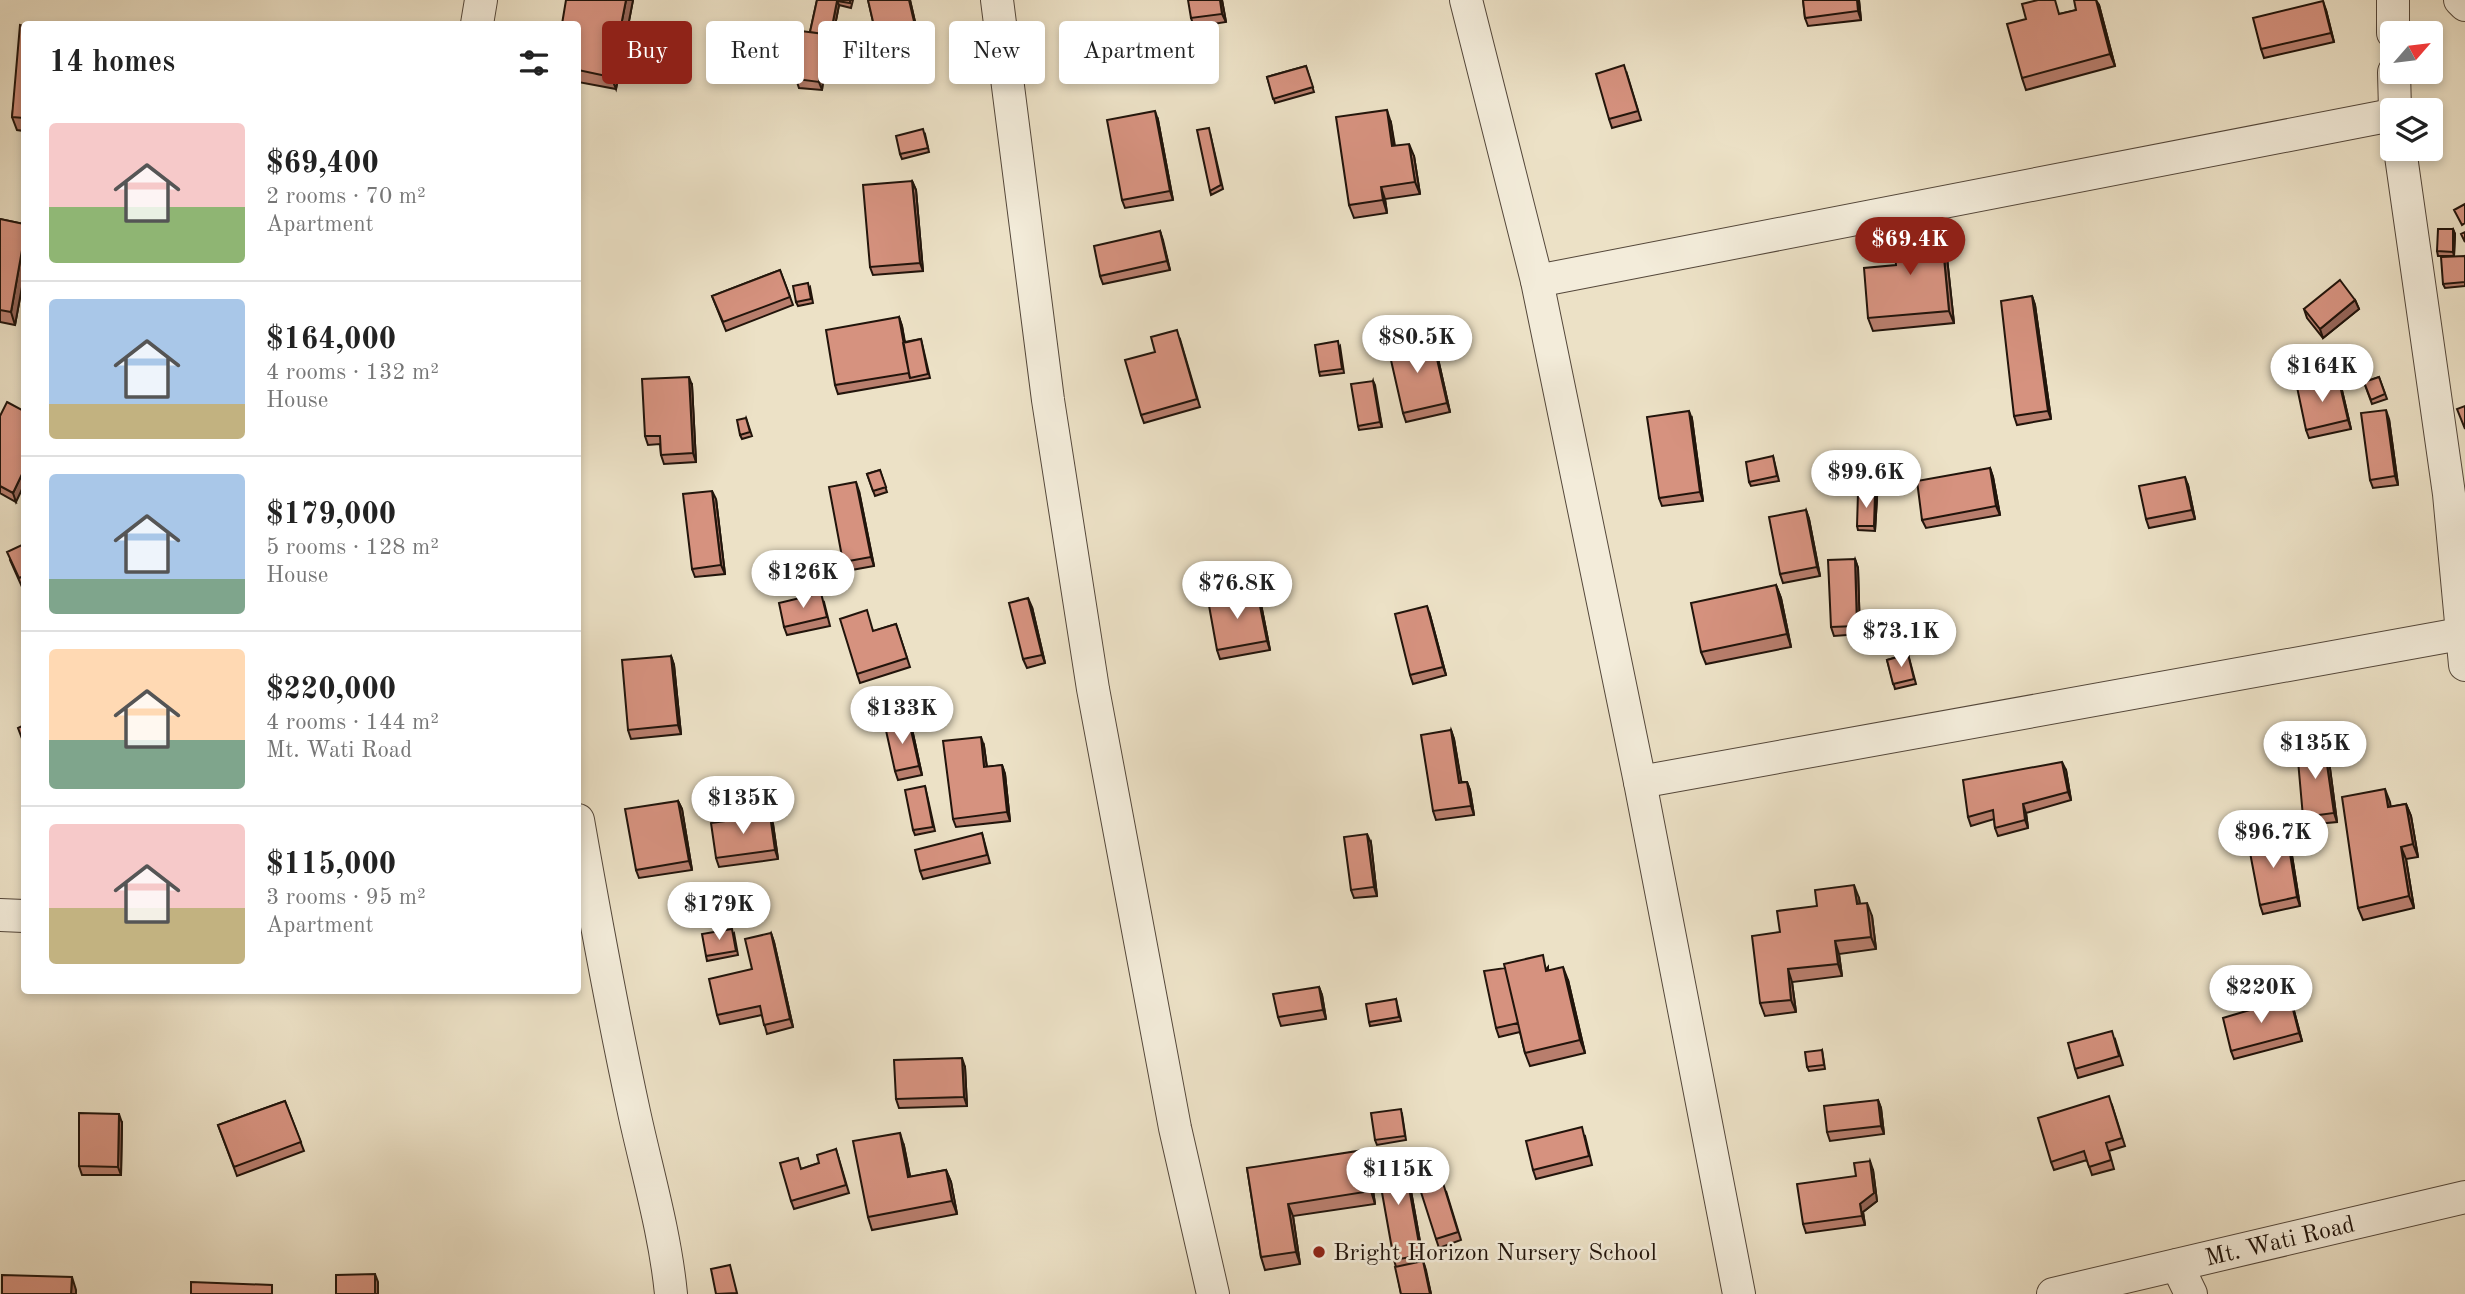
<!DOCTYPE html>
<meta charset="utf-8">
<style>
body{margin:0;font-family:"Old Standard TT",serif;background:#f6f6f6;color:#222;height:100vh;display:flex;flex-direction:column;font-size:26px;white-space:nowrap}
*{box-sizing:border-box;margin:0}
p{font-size:23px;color:#767676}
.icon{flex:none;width:38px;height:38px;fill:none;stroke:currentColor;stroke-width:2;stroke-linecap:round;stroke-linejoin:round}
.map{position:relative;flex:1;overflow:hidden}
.drawer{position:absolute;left:21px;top:21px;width:560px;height:973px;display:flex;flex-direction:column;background:#fff;border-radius:7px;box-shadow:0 4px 10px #0003}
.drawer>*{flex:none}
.banner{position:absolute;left:602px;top:21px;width:665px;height:63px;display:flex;gap:14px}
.needle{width:46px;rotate:62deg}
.buttons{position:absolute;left:2380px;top:21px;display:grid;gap:14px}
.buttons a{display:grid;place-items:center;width:63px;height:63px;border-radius:7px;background:#fff;box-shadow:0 4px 10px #0003;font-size:35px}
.price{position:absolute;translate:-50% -60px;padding:0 16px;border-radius:24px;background:#fff;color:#222;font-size:23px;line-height:46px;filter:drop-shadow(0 2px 4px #0008)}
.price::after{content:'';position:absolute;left:50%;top:42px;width:21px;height:16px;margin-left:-10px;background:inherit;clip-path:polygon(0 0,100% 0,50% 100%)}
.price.on{background:#8f2418;color:#fff}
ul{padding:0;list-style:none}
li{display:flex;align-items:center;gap:21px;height:175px;padding:0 28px}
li+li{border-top:2px solid #e0e0e0}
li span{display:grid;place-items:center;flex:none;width:196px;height:140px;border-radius:7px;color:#555}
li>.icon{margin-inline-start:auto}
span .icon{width:84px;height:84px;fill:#fffc;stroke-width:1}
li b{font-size:30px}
h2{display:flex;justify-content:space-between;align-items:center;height:84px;padding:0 28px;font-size:30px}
.chip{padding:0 24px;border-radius:7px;background:#fff;box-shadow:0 4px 10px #0003;font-size:24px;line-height:63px}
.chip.on{background:#8f2418;color:#fff}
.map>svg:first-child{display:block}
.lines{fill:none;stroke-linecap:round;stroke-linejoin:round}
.minor-casing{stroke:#54473a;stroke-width:34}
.minor{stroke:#f3ecda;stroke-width:32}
.wall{fill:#b87e6d;stroke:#21140b;stroke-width:2}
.shaded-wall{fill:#966659;stroke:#21140b;stroke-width:2}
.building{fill:#d6927f;stroke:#21140b;stroke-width:2}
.poi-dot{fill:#8f2418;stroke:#f3ecda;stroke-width:2.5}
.labels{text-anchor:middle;stroke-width:5;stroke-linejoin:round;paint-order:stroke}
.street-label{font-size:24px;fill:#21140b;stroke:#f3ecda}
.poi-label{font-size:24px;fill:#21140b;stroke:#f3ecda;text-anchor:start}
</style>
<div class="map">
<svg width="2465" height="1294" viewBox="0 0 2465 1294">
<rect width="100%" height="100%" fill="#ece1c6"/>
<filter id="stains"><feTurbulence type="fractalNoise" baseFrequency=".00286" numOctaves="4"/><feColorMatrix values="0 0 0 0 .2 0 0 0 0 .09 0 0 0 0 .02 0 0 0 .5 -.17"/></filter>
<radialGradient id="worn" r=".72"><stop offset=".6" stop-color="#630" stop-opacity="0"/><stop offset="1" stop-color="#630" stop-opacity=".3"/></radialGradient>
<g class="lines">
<g class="minor-casing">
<g id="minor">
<path d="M997 0 1048 400 1093 689 1175 1128 1213 1294"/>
<path d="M1466 0 1537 281 1640 782 1739 1294"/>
<path d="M2393 0V33"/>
<path d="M2460 0 2465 5"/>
<path d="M477 24 481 0"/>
<path d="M2394 72 2395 110"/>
<path d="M2400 149 2449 494 2465 665"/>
<path d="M1537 281 2392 115"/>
<path d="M1640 782 2460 634"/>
<path d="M578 820C595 917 613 1015 634 1112 647 1172 665 1232 671 1294"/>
<path d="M0 915 24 916"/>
<path d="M2177 1265 2191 1294"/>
<path id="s1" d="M2053 1294 2465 1197"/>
</g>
</g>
<use href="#minor" class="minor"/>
</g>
<path class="wall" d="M633 0 616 89 578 82V24Z
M817 0H853L851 8 839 5 832 41 827 40 828 42 822 90 799 88 796 79 810 32Z
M868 0H910L919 39 880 48 877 39Z
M1222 0 1226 22 1194 27 1191 18Z
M1803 0H1859L1861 20 1808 26 1805 18Z
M2099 5 2115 66 2026 90 2022 78 2060 14Z
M2326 10 2334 42 2264 58 2261 49Z
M24 26V131L17 130 12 117Z
M1306 66 1314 92 1275 103 1267 77Z
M1627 74 1641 120 1612 128 1609 119Z
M1158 120 1173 200 1125 208 1122 200Z
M1391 123 1395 146 1414 156 1420 194 1385 199 1387 213 1354 218 1349 205Z
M1210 133 1223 189 1211 195 1210 191Z
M925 134 929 152 902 159 900 154Z
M912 181 916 190 923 271 873 275 870 267Z
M0 219 24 224V276L15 325 0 322Z
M2453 229 2455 234 2454 256H2438L2437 251Z
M1160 231 1170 270 1103 284 1100 276Z
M1945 239 1954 323 1873 331 1868 318Z
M2465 256V286L2445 288 2443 284Z
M780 270 793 305 726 331 712 296Z
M810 287 813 303 798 306 796 302Z
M2032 296 2035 305 2051 419 2017 425 2014 416Z
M2355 300 2359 309 2323 338 2307 318 2304 309Z
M899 317 902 326 905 342 921 339 930 378 838 394 835 385Z
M1432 337 1435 345 1450 412 1406 422 1403 413Z
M1180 339 1200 407 1144 423 1141 415 1155 352Z
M1340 346 1344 373 1320 376 1319 372Z
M2379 377 2387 399 2372 404 2364 382Z
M1373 381 1382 427 1359 430 1358 426Z
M692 385 696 462 664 464 661 455 660 444 648 445 645 436Z
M2341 386 2351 429 2309 438 2306 430Z
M0 416 16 502 0 493Z
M746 418 752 436 742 439 740 435Z
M1692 419 1703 501 1662 506 1659 498Z
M2389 419 2398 485 2373 488 2370 480Z
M1773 456 1779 481 1751 486 1749 482Z
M1990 468 1993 477 2000 515 1926 528 1922 520Z
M880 470 887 492 875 496 867 474Z
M2188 485 2195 519 2149 528 2146 519Z
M859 491 874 566 846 571 843 562Z
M1877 498 1875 531 1858 530 1857 526Z
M716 499 725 574 695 577 692 569Z
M1806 510 1809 519 1820 576 1783 583 1780 574Z
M24 544V586L22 587 10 560Z
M1855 559 1858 568 1860 634 1834 636 1831 627Z
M1776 585 1781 598 1791 647 1706 664 1701 652Z
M1257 591 1260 599 1270 650 1220 659 1217 650Z
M824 602 830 626 787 635 784 627Z
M1032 607 1045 663 1027 668 1023 659Z
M1430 615 1446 675 1413 684 1410 675Z
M896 624 910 667 860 683 857 674 874 631Z
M1908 654 1916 684 1895 689 1887 660Z
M671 656 674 665 681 734 631 739 628 730Z
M912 729 922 775 898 780 895 771Z
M1451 730 1454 739 1461 782H1467L1470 790 1474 815 1436 820 1433 811Z
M984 746 987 767 1002 765 1005 774 1010 821 956 827 953 819Z
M2328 753 2337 822 2306 825 2303 817Z
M2066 770 2071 800 2026 813 2028 828 1998 836 1995 828 1994 819 1971 826 1968 817Z
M925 786 935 831 915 835 913 830Z
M678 801 682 809 692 870 639 878 636 870Z
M2390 802V807L2406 804 2411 816 2418 857 2406 859 2414 908 2363 920 2358 908Z
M770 815 773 824 778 859 719 867 716 858Z
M982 833 990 863 923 879 920 871Z
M1371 843 1377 896 1354 898 1351 890Z
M2290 843 2300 906 2263 914 2260 905Z
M1859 898 1860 904 1872 916 1876 949 1839 954 1842 976 1792 982 1796 1012 1765 1016 1760 1003 1780 932 1817 906Z
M734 933 738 955 707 961 706 956Z
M771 933 774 942 793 1027 767 1034 762 1015 720 1024 717 1015 752 969Z
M1548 967V970L1568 980 1585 1053 1530 1066 1525 1053 1520 1032 1499 1037 1496 1028Z
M1319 987 1322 995 1326 1019 1281 1026 1278 1017Z
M1396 999 1401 1021 1370 1026 1369 1022Z
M2293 1007 2302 1041 2234 1059 2231 1051Z
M2115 1039 2123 1065 2078 1078 2075 1069Z
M1822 1050 1825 1069 1809 1071 1807 1067Z
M965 1067 967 1106 899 1108 896 1099Z
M1878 1100 1881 1108 1884 1134 1830 1141 1827 1132Z
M285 1101 304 1151 237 1176 218 1125Z
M2112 1105 2125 1146 2109 1151 2114 1169 2092 1175 2087 1160 2054 1170 2051 1162Z
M1402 1114 1406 1140 1377 1145 1375 1140Z
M122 1123 121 1175H82L79 1166Z
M1585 1136 1592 1165 1536 1179 1533 1170Z
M904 1146 910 1177 946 1170 951 1182 957 1214 872 1230 868 1217Z
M836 1149 849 1193 794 1209 791 1201 801 1169 819 1163Z
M1403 1154 1406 1163 1424 1264 1431 1294H1401L1396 1267 1394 1260Z
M1369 1163 1375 1204 1293 1216 1300 1264 1265 1270 1261 1257 1247 1168Z
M1873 1170 1877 1201 1863 1212 1865 1225 1806 1233 1803 1224 1856 1176Z
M1446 1191 1461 1240 1439 1248 1436 1239Z"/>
<path class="shaded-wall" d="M626 0H633L616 89 611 77Z
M909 0H910L919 39 916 30Z
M1220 0H1222L1226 22 1222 14Z
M1857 0H1859L1861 20 1858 11Z
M2096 0 2099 5 2115 66 2110 54Z
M837 1 839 5 832 41 830 37Z
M2323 1 2326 10 2334 42 2331 33Z
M824 34 828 42 822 90 819 82Z
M1387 110 1391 123 1396 159 1392 146Z
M1155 111 1158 120 1173 200 1170 191Z
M1409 144 1414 156 1420 194 1415 182Z
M912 181 916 190 923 271 920 263Z
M1381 187 1385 199 1387 213 1383 200Z
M1941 226 1945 239 1954 323 1949 311Z
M2453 229 2455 234 2454 256 2453 252Z
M1160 231 1163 240 1170 270 1167 261Z
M24 239V276L15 325 11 312Z
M2032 296 2035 305 2051 419 2048 411Z
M2355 300 2359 309 2323 338 2320 329Z
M899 317 902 326 910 378 909 373Z
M1432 337 1435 345 1450 412 1447 403Z
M689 377 692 385 696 462 693 453Z
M2338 377 2341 386 2351 429 2348 420Z
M1373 381 1375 385 1382 427 1380 422Z
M2386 410 2389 419 2398 485 2395 476Z
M1689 411 1692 419 1703 501 1700 492Z
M1990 468 1993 477 2000 515 1996 506Z
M24 470V485L16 502 13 493Z
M2185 477 2188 485 2195 519 2192 510Z
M856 482 859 491 874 566 871 557Z
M712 491 716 499 725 574 721 565Z
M1875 493 1877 498 1875 531 1874 526Z
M1806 510 1809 519 1820 576 1817 567Z
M1855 559 1858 568 1860 634 1857 626Z
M1776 585 1781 598 1791 647 1787 634Z
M1257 591 1260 599 1270 650 1267 641Z
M1028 598 1032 607 1045 663 1042 655Z
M1427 606 1430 615 1446 675 1443 667Z
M671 656 674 665 681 734 678 725Z
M909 721 912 729 922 775 919 766Z
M1451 730 1454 739 1463 791 1459 783Z
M981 737 984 746 988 776 984 767Z
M2324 744 2328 753 2337 822 2334 813Z
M2062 762 2066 770 2071 800 2068 792Z
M1002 765 1005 774 1010 821 1007 812Z
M1467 782 1470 790 1474 815 1471 806Z
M2385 789 2390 802 2393 820 2388 807Z
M678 801 682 809 692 870 689 861Z
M2023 804 2026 813 2028 828 2025 820Z
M2406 804 2411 816 2418 857 2413 844Z
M770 815 773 824 778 859 775 850Z
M1367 834 1371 843 1377 896 1374 887Z
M2287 835 2290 843 2300 906 2297 897Z
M2401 847 2406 859 2414 908 2409 896Z
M1854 885 1859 898 1861 917 1857 904Z
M1867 903 1872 916 1876 949 1871 937Z
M771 933 774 942 793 1027 790 1019Z
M1835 941 1839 954 1842 976 1838 964Z
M1563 967 1568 980 1585 1053 1580 1040Z
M1788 969 1792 982 1796 1012 1791 1000Z
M1319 987 1322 995 1326 1019 1323 1010Z
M2290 998 2293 1007 2302 1041 2299 1033Z
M962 1058 965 1067 967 1106 964 1097Z
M1878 1100 1881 1108 1884 1134 1881 1126Z
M119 1114 122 1123 121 1175 118 1167Z
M900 1133 904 1146 913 1190 908 1177Z
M1364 1150 1369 1163 1375 1204 1371 1191Z
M1403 1154 1406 1163 1424 1264 1421 1255Z
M1870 1161 1873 1170 1877 1201 1863 1212 1865 1225 1862 1216 1860 1204Z
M946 1170 951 1182 957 1214 952 1201Z
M1288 1204 1293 1216 1300 1264 1296 1252Z
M1423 1261 1426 1270 1431 1294H1430Z
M375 1274 378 1282V1294H375Z
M72 1277 76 1290V1294H71Z"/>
<path class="building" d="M566 0H626L611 77 578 70V24H562Z
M817 0H850V3L837 1 830 37 824 35V34L810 32Z
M868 0H909L916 30 877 39Z
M1188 0H1220L1222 14 1191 18Z
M1803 0H1857L1858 11 1805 18Z
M2038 0H2055L2059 14 2076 10 2074 0H2096L2110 54 2022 78 2007 24 2026 19 2022 4Z
M2323 1 2331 33 2261 49 2253 18Z
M20 25 24 26V118L12 117Z
M801 31 824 34 819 82 796 79Z
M1624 65 1638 111 1609 119 1596 74Z
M1306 66 1313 87 1273 99 1267 77Z
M1387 110 1392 146 1409 144 1415 182 1381 187 1383 200 1349 205 1336 117Z
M1155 111 1170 191 1122 200 1107 120Z
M1209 128 1221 185 1210 191 1197 130Z
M923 129 928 148 900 154 896 136Z
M912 181 920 263 870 267 863 185Z
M2465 204V223L2462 225 2454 210Z
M0 219 24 224V239L11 312 0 310Z
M1941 226 1949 311 1868 318 1864 268 1896 265 1893 231Z
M2438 229H2453V252L2437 251Z
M1160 231 1167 261 1100 276 1094 246Z
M2465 232V242L2461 234Z
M2465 256V282L2443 284 2441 257Z
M780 270 790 297 723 322 712 296Z
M2340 280 2355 300 2320 329 2304 309Z
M808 283 811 299 796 302 793 286Z
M2032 296 2048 411 2014 416 2001 301Z
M899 317 909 373 835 385 826 330Z
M1177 330 1197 399 1141 415 1125 360 1155 352 1151 337Z
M1432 337 1447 403 1403 413 1388 347Z
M921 339 928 374 910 378 903 343Z
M1338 341 1342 369 1319 372 1315 345Z
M689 377 693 453 661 455 660 436H645L642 379Z
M2338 377 2348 420 2306 430 2297 387Z
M2379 377 2385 394 2371 400 2364 382Z
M1373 381 1380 422 1358 426 1351 384Z
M7 402 24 411V470L13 493 0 486V416Z
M2465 406V429L2457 409Z
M2386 410 2395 476 2370 480 2361 413Z
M1689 411 1700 492 1659 498 1647 417Z
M746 418 750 432 740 435 737 420Z
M1773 456 1777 476 1749 482 1746 462Z
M1990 468 1996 506 1922 520 1917 481Z
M880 470 886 487 873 491 867 474Z
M2185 477 2192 510 2146 519 2139 486Z
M856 482 871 557 843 562 829 487Z
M712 491 721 565 692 569 683 494Z
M1858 493H1875L1874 526H1857Z
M1806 510 1817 567 1780 574 1769 517Z
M24 544V576L19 578 7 552Z
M1855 559 1857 626 1831 627 1828 560Z
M1776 585 1787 634 1701 652 1691 603Z
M1257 591 1267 641 1217 650 1208 600Z
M821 593 827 617 784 627 779 603Z
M1028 598 1042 655 1023 659 1009 603Z
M1427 606 1443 667 1410 675 1395 614Z
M867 610 873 631 896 624 907 658 857 674 840 619Z
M1908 654 1914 679 1893 684 1887 660Z
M671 656 678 725 628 730 622 660Z
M909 721 919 766 895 771 885 726Z
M24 725V744L18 728Z
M1451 730 1459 783 1467 782 1471 806 1433 811 1421 735Z
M981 737 984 767 1002 765 1007 812 953 819 943 741Z
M2324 744 2334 813 2303 817 2297 749Z
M2062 762 2068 792 2023 804 2025 820 1995 828 1993 810 1968 817 1963 780Z
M925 786 933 827 913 830 905 790Z
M2385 789 2388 807 2406 804 2413 844 2401 847 2409 896 2358 908 2342 797Z
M678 801 689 861 636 870 625 809Z
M770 815 775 850 716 858 711 823Z
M982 833 987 855 920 871 915 850Z
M1367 834 1374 887 1351 890 1344 837Z
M2287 835 2297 897 2260 905 2248 842Z
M1854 885 1857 904 1867 903 1871 937 1835 941 1838 964 1788 969 1791 1000 1760 1003 1752 936 1780 932 1777 911 1817 906 1815 890Z
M732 929 736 951 706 956 702 934Z
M771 933 790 1019 764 1025 760 1006 717 1015 709 979 752 969 745 939Z
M1543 955 1546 971 1563 967 1580 1040 1525 1053 1504 964Z
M1505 968 1518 1023 1496 1028 1484 971Z
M1319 987 1323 1010 1278 1017 1273 994Z
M2290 998 2299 1033 2231 1051 2223 1018Z
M1396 999 1399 1017 1369 1022 1366 1004Z
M2112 1031 2119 1056 2075 1069 2068 1043Z
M1822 1050 1824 1065 1807 1067 1805 1052Z
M962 1058 964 1097 896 1099 894 1060Z
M2109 1096 2122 1138 2106 1143 2111 1160 2089 1167 2084 1151 2051 1162 2038 1118Z
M1878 1100 1881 1126 1827 1132 1824 1106Z
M285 1101 301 1142 234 1167 218 1125Z
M1401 1109 1405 1136 1375 1140 1371 1113Z
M79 1113 119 1114 118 1167 79 1166Z
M1582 1127 1589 1156 1533 1170 1526 1141Z
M900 1133 908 1177 946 1170 952 1201 868 1217 853 1141Z
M836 1149 846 1185 791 1201 780 1163 798 1158 801 1169 819 1163 817 1155Z
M1364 1150 1371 1191 1288 1204 1296 1252 1261 1257 1247 1168Z
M1403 1154 1421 1255 1394 1260 1376 1159Z
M1870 1161 1874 1193 1860 1204 1862 1216 1803 1224 1797 1184 1856 1176 1854 1163Z
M1443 1183 1458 1232 1436 1239 1420 1189Z
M1423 1261 1430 1294H1401L1395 1267Z
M730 1265 737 1293 716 1294 711 1269Z
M375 1274V1294H336V1275Z
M2 1275 72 1277 71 1294H2Z
M191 1282 272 1285V1294H191Z"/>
<circle class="poi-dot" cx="1319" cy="1252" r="7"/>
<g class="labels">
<g class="street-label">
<text dy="8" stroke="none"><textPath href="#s1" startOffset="233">Mt. Wati Road</textPath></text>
</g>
<g class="poi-label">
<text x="1333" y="1260">Bright Horizon Nursery School</text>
</g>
</g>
<rect width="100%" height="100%" filter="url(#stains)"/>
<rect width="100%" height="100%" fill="url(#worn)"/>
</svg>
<div class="buttons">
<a><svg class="needle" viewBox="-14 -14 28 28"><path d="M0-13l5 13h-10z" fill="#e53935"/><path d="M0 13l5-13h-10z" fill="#767676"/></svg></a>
<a><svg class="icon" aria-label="layers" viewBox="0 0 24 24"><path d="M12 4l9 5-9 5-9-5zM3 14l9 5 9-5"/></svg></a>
</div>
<b class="price on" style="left:1910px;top:277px">$69.4K</b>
<b class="price" style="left:1417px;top:375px">$80.5K</b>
<b class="price" style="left:2322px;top:404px">$164K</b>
<b class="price" style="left:1866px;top:510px">$99.6K</b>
<b class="price" style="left:803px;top:610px">$126K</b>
<b class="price" style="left:1237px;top:621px">$76.8K</b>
<b class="price" style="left:1901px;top:669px">$73.1K</b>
<b class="price" style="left:902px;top:746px">$133K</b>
<b class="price" style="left:2315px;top:781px">$135K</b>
<b class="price" style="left:743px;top:836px">$135K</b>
<b class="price" style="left:2273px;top:870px">$96.7K</b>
<b class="price" style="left:719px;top:942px">$179K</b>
<b class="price" style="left:2261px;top:1025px">$220K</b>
<b class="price" style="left:1398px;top:1207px">$115K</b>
<div class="banner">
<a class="chip on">Buy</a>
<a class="chip">Rent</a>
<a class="chip">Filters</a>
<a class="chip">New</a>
<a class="chip">Apartment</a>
</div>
<section class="drawer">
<h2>14 homes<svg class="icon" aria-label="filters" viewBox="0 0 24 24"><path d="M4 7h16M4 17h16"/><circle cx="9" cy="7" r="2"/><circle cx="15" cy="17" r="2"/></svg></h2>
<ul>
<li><span style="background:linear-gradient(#f6c9c9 60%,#8fb573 0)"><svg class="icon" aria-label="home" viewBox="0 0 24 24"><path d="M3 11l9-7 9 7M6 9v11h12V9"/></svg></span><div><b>$69,400</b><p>2 rooms · 70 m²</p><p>Apartment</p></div></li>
<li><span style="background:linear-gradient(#a9c7e8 75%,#c2b280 0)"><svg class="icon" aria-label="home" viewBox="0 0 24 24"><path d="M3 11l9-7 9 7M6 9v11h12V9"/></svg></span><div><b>$164,000</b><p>4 rooms · 132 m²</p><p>House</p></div></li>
<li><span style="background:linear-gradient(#a9c7e8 75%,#7fa58c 0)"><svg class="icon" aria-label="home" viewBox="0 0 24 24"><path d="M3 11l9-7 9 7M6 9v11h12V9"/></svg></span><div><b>$179,000</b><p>5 rooms · 128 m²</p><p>House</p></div></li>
<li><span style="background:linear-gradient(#ffd9b3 65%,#7fa58c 0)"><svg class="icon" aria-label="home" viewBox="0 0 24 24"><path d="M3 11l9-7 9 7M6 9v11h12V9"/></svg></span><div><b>$220,000</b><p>4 rooms · 144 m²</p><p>Mt. Wati Road</p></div></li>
<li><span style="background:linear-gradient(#f6c9c9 60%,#c2b280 0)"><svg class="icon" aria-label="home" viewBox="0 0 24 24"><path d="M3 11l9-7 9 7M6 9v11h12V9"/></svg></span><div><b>$115,000</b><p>3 rooms · 95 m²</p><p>Apartment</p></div></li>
</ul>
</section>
</div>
